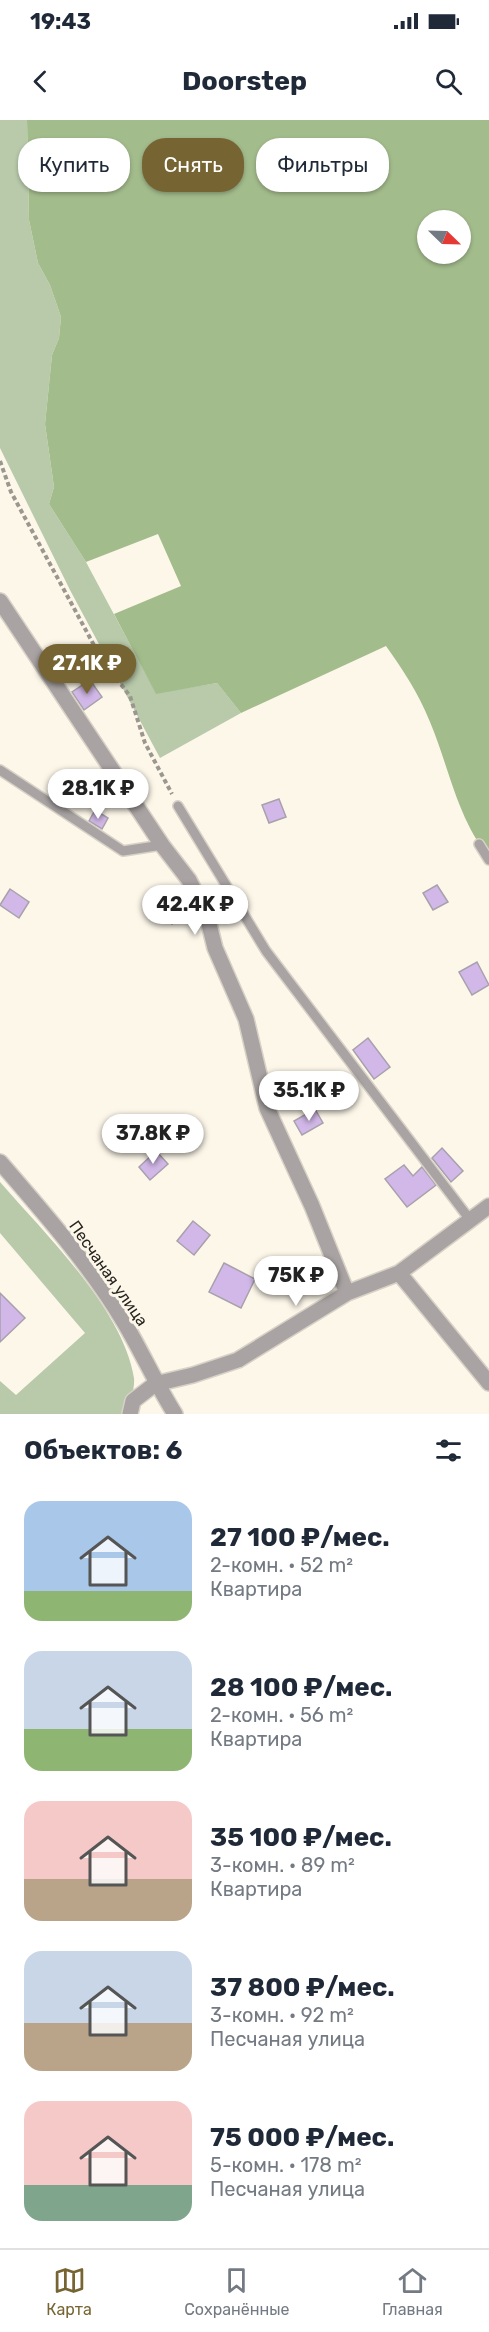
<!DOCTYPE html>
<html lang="ru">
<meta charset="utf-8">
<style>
body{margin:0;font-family:Rubik,sans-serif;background:#f6f6f7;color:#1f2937;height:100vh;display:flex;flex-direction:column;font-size:22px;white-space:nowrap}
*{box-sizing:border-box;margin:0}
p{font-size:20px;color:#747a83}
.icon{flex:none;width:33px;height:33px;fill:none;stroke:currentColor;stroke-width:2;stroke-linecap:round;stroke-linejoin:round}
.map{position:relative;height:1294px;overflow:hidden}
.drawer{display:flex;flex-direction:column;background:#fff;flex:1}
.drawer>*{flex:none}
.banner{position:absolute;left:18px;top:18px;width:453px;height:54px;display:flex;gap:12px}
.needle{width:39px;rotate:113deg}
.controls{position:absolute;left:417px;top:90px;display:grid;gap:12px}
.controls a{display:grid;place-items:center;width:54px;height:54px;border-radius:50%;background:#fff;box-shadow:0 2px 4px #0004;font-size:30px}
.price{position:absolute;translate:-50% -51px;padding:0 14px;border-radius:21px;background:#fff;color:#222;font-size:20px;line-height:39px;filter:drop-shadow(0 2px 3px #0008)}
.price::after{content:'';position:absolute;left:50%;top:36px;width:18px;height:14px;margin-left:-9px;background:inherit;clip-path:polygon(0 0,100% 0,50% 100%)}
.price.current{background:#766533;color:#fff}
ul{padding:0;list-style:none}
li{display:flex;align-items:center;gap:18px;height:150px;padding:0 24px}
li span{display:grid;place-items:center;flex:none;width:168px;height:120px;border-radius:18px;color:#555}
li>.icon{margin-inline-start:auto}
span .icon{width:72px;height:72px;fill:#fffc;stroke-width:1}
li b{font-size:26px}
h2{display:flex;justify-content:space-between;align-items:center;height:72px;padding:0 24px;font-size:26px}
.tag{padding:0 21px;border-radius:24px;background:#fff;box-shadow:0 2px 4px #0004;font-size:21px;line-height:54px}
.tag.current{background:#766533;color:#fff}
.status{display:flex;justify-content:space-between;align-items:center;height:42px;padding:0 30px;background:#fff;direction:ltr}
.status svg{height:16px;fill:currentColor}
header{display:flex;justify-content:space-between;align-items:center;height:78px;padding:0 24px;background:#fff;font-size:27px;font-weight:700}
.tab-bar{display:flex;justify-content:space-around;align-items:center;height:84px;border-top:2px solid #e0e1e3;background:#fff;font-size:16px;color:#747a83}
.tab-bar a{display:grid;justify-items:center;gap:3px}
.tab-bar .current{color:#766533}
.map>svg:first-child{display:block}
.green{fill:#b8caaa}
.forest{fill:#a3bc8c;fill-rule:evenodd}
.building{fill:#d2b8e8;stroke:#a7a1ac;stroke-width:1.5}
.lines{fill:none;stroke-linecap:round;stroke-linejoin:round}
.lane-casing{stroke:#d7d1c6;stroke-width:12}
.street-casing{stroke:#d7d1c6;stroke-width:18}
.path{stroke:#9b978e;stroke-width:4;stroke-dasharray:4.5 3;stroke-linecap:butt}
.lane{stroke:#a9a3a3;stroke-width:9}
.street{stroke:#a9a3a3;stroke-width:15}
.labels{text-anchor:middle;stroke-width:6;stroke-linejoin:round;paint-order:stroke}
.street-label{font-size:16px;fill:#282521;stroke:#fdf7ea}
</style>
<div class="status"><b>19:43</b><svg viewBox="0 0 49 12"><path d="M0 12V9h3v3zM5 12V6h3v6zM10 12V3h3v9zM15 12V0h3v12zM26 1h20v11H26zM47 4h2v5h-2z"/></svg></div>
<header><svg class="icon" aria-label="back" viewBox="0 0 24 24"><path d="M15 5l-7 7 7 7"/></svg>Doorstep<svg class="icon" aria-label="search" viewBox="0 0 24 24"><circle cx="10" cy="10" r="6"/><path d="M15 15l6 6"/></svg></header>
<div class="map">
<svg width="489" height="1294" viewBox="0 0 489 1294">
<rect width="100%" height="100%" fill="#fdf7ea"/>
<path class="green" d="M0 0H27L29 100 38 143 50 165 61 197 59 218 52 235 45 304 54 367 49 384 86 442 156 573 217 563 241 593 160 638 70 470 0 328Z
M0 1062C45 1114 123 1189 134 1258 135 1268 130 1284 126 1294H0V1261L16 1275 85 1213 0 1113Z"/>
<path class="forest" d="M27 0H489V737C457 698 449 647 430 602 419 574 403 550 386 526L241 593 217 563 156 574 114 494 181 466 158 414 86 442 49 384 54 367 45 304 52 235 59 218 61 197 50 165 38 143 29 100ZM428 100H460V134H428Z"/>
<path class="building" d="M90 560 102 577 84 590 72 572Z
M279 679 286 697 269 703 262 685Z
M95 690 108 698 102 709 89 701Z
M437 765 448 782 433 790 423 773Z
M10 769 29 782 19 798 0 785Z
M177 774 189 785 172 804 160 794Z
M477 842 489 865 472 875 459 852Z
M368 918 390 947 374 959 353 930Z
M315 989 323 1003 302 1015 294 1001Z
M442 1028 463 1051 451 1062 432 1038Z
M156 1031 168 1044 150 1060 139 1047Z
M404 1045 413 1056 422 1047 436 1065 407 1087 385 1059Z
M193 1101 210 1115 194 1135 177 1121Z
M224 1143 255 1159 241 1188 209 1172Z
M0 1173 25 1198 0 1222Z"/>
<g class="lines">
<g class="lane-casing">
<path id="lane" d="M0 650 123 731 162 725
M178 686 266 831 471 1101
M479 724 489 740"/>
</g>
<g class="street-casing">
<path id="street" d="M0 481 162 725 189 760 207 796 215 828 246 899 267 988 312 1086 347 1173
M0 1042C44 1093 89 1144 124 1202 142 1232 156 1264 175 1294
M399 1153 489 1263
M130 1294 133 1281 155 1264 193 1255 238 1240 347 1173 399 1153 489 1086"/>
</g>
<path class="path" d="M0 341 11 372 102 540 130 576 145 623 172 674"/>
<use href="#lane" class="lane"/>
<use href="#street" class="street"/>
</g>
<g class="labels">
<g class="street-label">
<text transform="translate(109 1153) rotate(55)" y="6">Песчаная улица</text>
</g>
</g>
</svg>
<div class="controls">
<a><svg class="needle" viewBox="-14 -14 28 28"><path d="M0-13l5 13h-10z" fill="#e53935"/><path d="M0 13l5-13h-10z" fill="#747a83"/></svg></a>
</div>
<b class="price current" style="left:87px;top:575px">27.1K ₽</b>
<b class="price" style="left:98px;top:700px">28.1K ₽</b>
<b class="price" style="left:195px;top:816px">42.4K ₽</b>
<b class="price" style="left:309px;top:1002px">35.1K ₽</b>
<b class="price" style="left:153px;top:1045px">37.8K ₽</b>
<b class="price" style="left:296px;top:1187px">75K ₽</b>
<div class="banner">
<a class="tag">Купить</a>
<a class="tag current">Снять</a>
<a class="tag">Фильтры</a>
</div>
</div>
<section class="drawer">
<h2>Объектов: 6<svg class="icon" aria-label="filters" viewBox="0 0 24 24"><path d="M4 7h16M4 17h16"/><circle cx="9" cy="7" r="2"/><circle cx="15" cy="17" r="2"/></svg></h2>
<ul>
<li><span style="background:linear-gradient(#a9c7e8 75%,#8fb573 0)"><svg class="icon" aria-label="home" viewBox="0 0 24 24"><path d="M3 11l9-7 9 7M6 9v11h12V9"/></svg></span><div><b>27 100 ₽/мес.</b><p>2-комн. · 52 m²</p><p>Квартира</p></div></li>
<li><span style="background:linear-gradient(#c9d6e8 65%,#8fb573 0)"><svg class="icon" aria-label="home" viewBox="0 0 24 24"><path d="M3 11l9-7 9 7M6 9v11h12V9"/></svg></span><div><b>28 100 ₽/мес.</b><p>2-комн. · 56 m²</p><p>Квартира</p></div></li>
<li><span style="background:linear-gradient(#f6c9c9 65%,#b9a48a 0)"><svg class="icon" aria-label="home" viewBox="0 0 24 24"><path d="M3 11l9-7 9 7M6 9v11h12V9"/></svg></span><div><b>35 100 ₽/мес.</b><p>3-комн. · 89 m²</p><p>Квартира</p></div></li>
<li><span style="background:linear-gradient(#c9d6e8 60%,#b9a48a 0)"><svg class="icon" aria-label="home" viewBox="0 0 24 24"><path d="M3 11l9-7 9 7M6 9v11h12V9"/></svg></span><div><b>37 800 ₽/мес.</b><p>3-комн. · 92 m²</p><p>Песчаная улица</p></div></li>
<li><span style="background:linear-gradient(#f6c9c9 70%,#7fa58c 0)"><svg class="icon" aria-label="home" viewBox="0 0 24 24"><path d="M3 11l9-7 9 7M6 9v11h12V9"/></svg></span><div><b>75 000 ₽/мес.</b><p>5-комн. · 178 m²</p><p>Песчаная улица</p></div></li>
</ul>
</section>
<nav class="tab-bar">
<a class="current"><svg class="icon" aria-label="map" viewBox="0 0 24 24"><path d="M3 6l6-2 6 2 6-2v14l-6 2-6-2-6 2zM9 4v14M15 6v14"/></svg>Карта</a>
<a><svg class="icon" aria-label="saved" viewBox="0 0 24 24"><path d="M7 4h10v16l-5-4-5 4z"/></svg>Сохранённые</a>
<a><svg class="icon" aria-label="home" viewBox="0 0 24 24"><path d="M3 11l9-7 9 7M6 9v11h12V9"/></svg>Главная</a>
</nav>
